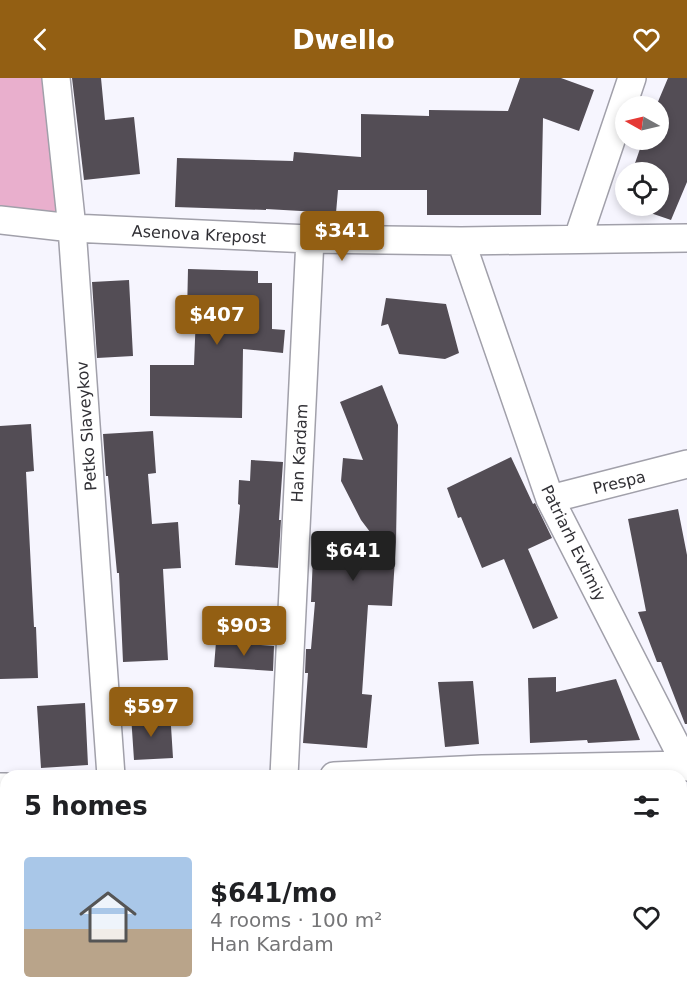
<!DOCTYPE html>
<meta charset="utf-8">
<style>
body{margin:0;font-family:"DejaVu Sans",sans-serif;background:#f2f2f2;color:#202124;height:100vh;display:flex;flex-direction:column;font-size:22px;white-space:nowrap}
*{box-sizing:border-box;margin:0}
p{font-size:20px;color:#757577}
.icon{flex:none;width:33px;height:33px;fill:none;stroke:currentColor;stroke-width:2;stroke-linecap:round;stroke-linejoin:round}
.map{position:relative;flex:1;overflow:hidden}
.sheet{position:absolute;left:0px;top:692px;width:687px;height:236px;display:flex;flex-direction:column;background:#fff;border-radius:18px 18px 0 0;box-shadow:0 3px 9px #0003}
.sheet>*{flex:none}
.needle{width:39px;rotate:278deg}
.buttons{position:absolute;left:615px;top:18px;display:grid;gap:12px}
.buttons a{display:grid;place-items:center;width:54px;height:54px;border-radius:50%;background:#fff;box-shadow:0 3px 9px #0003;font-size:30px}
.price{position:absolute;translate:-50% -51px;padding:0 14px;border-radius:6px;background:#935f13;color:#fff;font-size:20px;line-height:39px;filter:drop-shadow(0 2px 3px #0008)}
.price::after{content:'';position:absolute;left:50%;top:36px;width:18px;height:14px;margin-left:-9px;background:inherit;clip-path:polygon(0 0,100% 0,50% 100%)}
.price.current{background:#222;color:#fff}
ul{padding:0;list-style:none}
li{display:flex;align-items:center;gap:18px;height:150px;padding:0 24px}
li span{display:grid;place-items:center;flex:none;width:168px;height:120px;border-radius:6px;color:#555}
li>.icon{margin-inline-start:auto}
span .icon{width:72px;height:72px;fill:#fffc;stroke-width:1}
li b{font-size:26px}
h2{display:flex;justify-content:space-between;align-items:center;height:72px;padding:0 24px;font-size:26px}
header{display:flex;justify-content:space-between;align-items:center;height:78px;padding:0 24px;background:#935f13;color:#fff;font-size:27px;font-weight:700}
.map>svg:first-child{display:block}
.green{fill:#e9afcd}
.building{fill:#534d55}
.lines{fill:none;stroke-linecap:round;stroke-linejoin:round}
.minor-casing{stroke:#a1a0aa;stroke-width:30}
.minor{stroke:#fff;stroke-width:27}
.labels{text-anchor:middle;stroke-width:6;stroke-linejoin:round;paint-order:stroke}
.street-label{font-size:16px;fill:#313035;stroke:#fff}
</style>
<header><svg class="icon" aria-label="back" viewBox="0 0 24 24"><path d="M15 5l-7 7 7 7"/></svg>Dwello<svg class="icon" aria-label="heart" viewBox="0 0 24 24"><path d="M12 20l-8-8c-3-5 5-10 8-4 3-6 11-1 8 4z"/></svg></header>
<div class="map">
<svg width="687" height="926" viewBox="0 0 687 926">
<rect width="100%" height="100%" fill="#f6f5fe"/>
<path class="green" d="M0 0H56L72 150 0 142Z"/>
<path class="building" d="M72 0H101L105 42 134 39 140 96 84 102Z
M520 0H561L594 12 579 53 543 40 541 137H427V112H338L336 135 266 131V132L175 129 177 80 293 83 294 74 361 79V36L429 38V32L508 33Z
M668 0H687V104L671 142 630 128H658V94H632L643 62H658V28H654L655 26H657Z
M188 191 258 193V205H272V251L285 252 283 275 243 271 242 340 150 338V287H194L196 236H187Z
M129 202 133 278 97 280 92 204Z
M386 220 446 226 459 275 445 281 399 276 388 246 381 248Z
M382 307 398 347 396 464 392 528 368 527 362 616 372 617 367 670 303 665 308 595H305L306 571H311L315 524H311L313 479 392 483 361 442 341 403 343 380 363 382 340 324Z
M31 346 34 393 26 394 34 549H36L38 600 0 601V348Z
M153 353 156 395 148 396 152 446 178 444 181 490 163 491 168 582 123 584 119 495H117L108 398H106L103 356Z
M511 379 533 426 535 425 552 460 528 471 558 540 533 551 504 481 482 490 461 439 458 440 447 410Z
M251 382 283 384 279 442H281L278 490 235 487 240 427 238 426 239 402 250 403Z
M678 431 687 477V646H685L661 584H657L638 534 646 533 628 441Z
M216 564 274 568 273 593 214 589Z
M556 599V614L616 601 640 662 588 665 587 662 530 665 528 600Z
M473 603 479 666 445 669 438 604Z
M85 625 88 687 41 690 37 628Z
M153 635 171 648 173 680 134 682 131 637Z"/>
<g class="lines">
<g class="minor-casing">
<path id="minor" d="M56 0 72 150 111 698
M0 142 72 150 310 161 461 163 687 160
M578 160 632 0
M461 163 550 421 687 689
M550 421 687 386
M284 698 310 161
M334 698 482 691 687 687
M0 709H6
M128 921V926"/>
</g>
<use href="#minor" class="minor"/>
</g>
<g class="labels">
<g class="street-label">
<text transform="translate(199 156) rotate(3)" y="6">Asenova Krepost</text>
<text transform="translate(86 348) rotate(-94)" y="6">Petko Slaveykov</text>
<text transform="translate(299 375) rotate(-87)" y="6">Han Kardam</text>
<text transform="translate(619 404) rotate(-14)" y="6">Prespa</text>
<text transform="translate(574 465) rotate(64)" y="6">Patriarh Evtimiy</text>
</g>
</g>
</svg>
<div class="buttons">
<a><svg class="needle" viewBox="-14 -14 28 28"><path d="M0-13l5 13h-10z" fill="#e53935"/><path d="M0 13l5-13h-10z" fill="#757577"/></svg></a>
<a><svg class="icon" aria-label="locate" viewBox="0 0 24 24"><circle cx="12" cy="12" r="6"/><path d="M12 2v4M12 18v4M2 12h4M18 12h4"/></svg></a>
</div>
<b class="price" style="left:342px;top:184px">$341</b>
<b class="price" style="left:217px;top:268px">$407</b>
<b class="price current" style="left:353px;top:504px">$641</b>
<b class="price" style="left:244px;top:579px">$903</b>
<b class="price" style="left:151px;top:660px">$597</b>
<section class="sheet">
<h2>5 homes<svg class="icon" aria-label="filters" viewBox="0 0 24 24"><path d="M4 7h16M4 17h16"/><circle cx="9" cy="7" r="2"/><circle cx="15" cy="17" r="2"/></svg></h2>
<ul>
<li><span style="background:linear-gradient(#a9c7e8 60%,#b9a48a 0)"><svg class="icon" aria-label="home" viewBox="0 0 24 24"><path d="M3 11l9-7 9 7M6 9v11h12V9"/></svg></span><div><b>$641/mo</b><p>4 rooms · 100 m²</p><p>Han Kardam</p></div><svg class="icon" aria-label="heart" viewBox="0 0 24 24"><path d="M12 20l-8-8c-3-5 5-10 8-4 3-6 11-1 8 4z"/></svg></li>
</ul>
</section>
</div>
